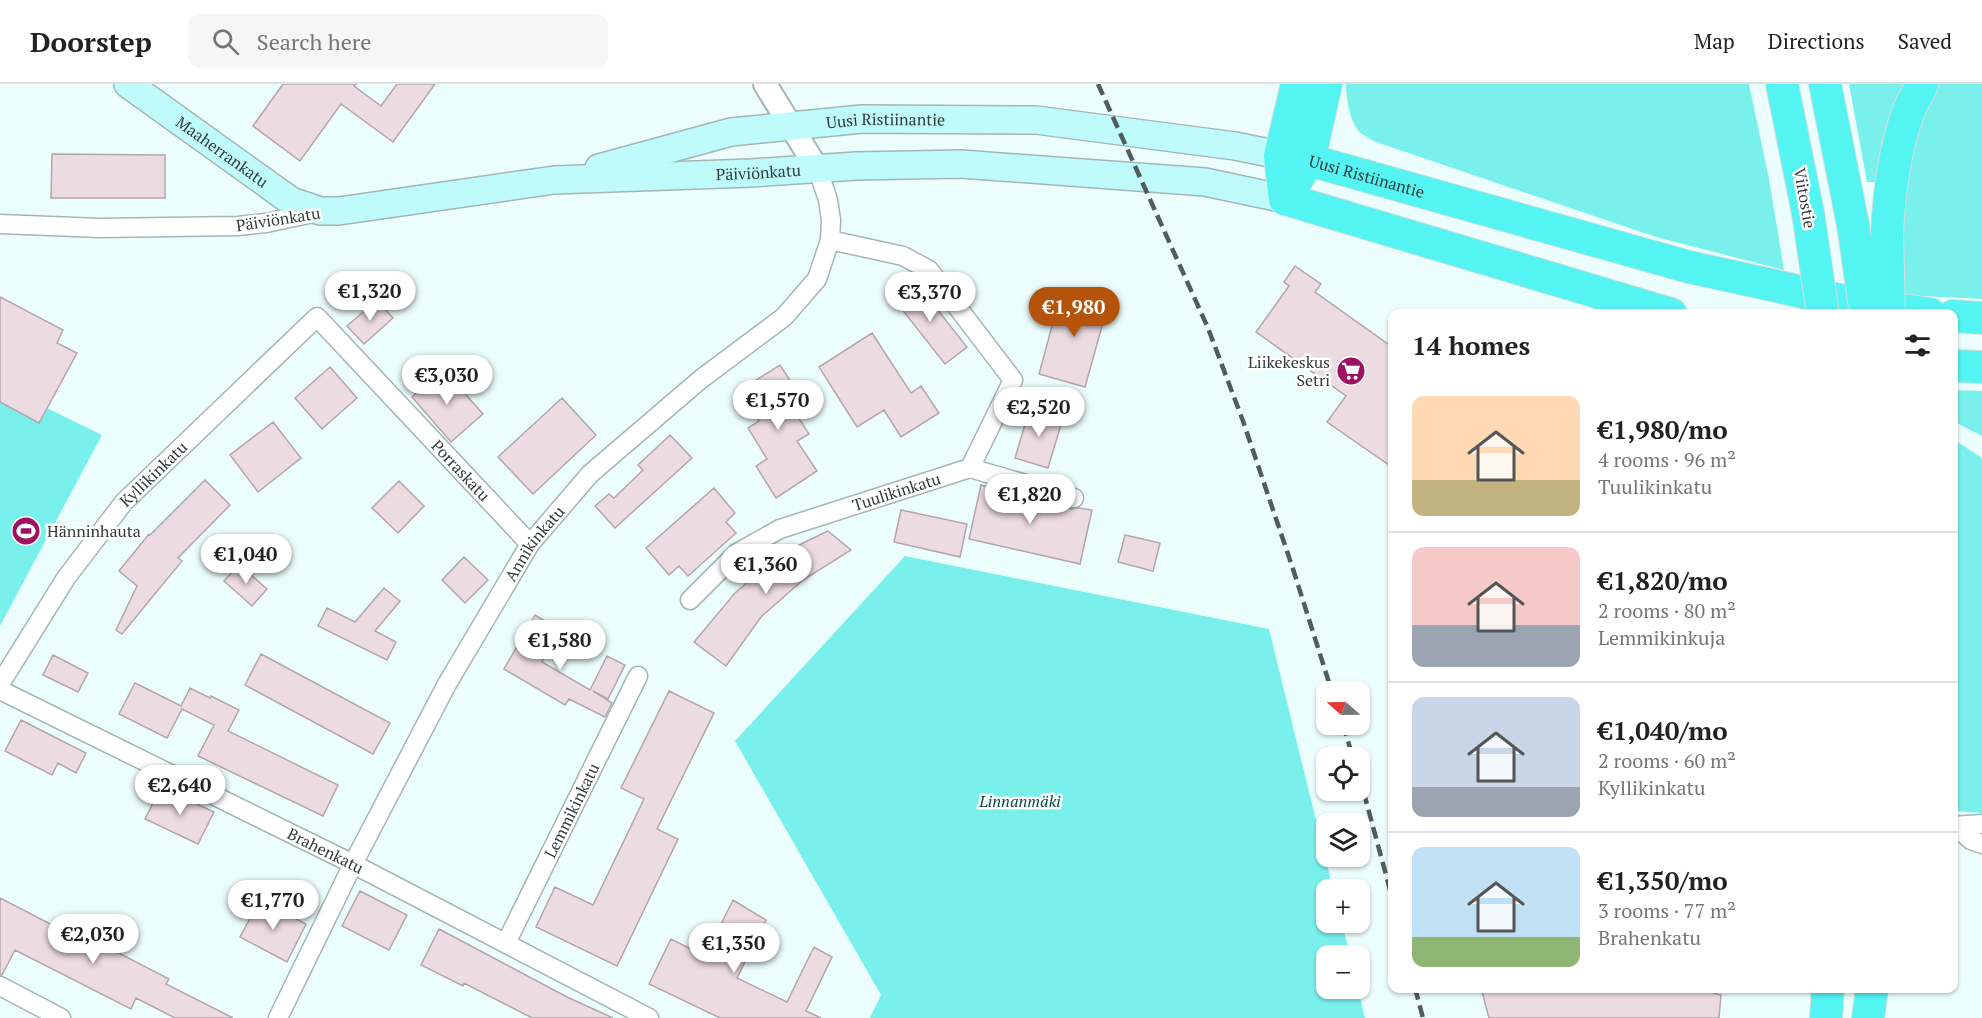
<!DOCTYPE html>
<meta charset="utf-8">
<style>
body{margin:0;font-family:"PT Serif",serif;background:#f6f6f6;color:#222;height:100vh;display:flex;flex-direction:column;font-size:22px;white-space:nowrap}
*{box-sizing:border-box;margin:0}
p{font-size:20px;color:#767676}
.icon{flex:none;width:33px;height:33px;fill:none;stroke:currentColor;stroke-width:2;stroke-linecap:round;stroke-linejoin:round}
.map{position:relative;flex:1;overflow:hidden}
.panel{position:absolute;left:1388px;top:225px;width:570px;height:684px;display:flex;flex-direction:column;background:#fff;border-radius:12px;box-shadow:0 2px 4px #0004}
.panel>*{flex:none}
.needle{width:39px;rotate:290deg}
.tools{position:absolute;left:1316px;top:597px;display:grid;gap:12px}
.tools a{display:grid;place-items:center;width:54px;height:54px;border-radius:12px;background:#fff;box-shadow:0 2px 4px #0004;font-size:30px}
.price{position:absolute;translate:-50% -51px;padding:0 14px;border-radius:21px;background:#fff;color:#222;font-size:20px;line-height:39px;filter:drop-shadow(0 2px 3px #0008)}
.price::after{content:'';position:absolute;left:50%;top:36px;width:18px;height:14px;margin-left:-9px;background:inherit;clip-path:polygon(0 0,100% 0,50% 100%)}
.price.selected{background:#b45309;color:#fff}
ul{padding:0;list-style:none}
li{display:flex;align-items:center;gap:18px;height:150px;padding:0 24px}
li+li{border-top:2px solid #e0e0e0}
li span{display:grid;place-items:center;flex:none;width:168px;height:120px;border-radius:12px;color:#555}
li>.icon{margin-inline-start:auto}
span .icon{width:72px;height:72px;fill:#fffc;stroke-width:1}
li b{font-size:26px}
h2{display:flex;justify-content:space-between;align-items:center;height:72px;padding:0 24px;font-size:26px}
header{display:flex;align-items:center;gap:36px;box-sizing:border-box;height:84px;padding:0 30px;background:#fff;border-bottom:2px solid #e0e0e0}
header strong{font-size:28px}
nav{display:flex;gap:33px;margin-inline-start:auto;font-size:21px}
.search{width:420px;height:54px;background:#f6f6f6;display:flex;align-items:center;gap:15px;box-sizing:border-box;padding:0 21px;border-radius:12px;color:#767676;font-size:22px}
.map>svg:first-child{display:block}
.green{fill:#7af0ed}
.building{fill:#ecdbe1;stroke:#b5a5ab;stroke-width:1.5}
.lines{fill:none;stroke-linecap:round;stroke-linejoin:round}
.minor-casing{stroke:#a3b6b5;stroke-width:21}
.tertiary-casing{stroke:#a3b6b5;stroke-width:26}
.secondary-casing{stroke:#a3b6b5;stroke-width:30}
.trunk-casing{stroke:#dadcdc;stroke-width:34}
.minor{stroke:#fff;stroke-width:18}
.tertiary{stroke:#fff;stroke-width:22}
.secondary{stroke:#befbfa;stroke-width:27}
.trunk{stroke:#53f4f2;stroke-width:32}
.rail{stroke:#535c5c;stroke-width:4.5;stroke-dasharray:12 6;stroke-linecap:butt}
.trunk-bridge-casing{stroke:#dadcdc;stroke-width:34;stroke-linecap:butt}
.trunk-bridge{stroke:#53f4f2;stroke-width:32}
.labels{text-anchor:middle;stroke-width:5;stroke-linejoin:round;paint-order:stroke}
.street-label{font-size:16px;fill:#343b3b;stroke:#fff}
.poi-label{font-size:16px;fill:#343b3b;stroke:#fff;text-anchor:end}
.park-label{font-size:16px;font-style:italic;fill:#054645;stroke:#fff}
</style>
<header>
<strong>Doorstep</strong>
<div class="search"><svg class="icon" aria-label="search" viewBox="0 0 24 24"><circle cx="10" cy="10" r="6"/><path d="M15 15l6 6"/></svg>Search here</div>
<nav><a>Map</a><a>Directions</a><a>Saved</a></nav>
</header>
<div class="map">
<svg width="1982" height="934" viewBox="0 0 1982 934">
<rect width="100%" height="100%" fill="#ebfefd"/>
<path class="green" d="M1346 0H1749L1769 95 1784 186 1656 153 1373 57C1368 53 1360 50 1357 45 1349 33 1346 13 1346 0Z
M1849 0H1903L1882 56 1876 98H1867Z
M1936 0H1982V215L1900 211 1901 135 1917 42Z
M0 301 102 351 0 542Z
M1953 306 1982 307V352L1953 337Z
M1953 355 1982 374V729L1953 727Z
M905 472 1269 545 1333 805 1326 806V838L1342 839 1350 871 1326 872V904L1358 905 1365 934H870L881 911 735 657Z"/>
<path class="building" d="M283 0H356L354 2 381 22 397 0H435L393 58 341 20 300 77 253 42Z
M52 70 165 71V114H51Z
M1295 182 1321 200 1315 208 1392 263V383L1327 338 1346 312 1256 248 1289 202 1284 198Z
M915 197 967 263 945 280 893 214Z
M1062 205 1109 217 1085 303 1039 290Z
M0 213 63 246 57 259 77 269 39 339 0 318Z
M377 216 393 234 364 260 347 242Z
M872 249 911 309 921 302 939 329 901 353 884 326 857 343 819 283Z
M780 281 800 312 789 319 809 350 797 357 817 387 776 414 756 382 767 375 748 344 759 337 739 307Z
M330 283 357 314 322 345 295 314Z
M443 285 483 330 451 358 412 313Z
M562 314 596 351 533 410 498 373Z
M1030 324 1063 334 1048 384 1015 374Z
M273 338 301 374 258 408 230 371Z
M670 351 692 374 615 444 595 422 609 410 614 414 643 386 638 381Z
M205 396 230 421 178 474 182 477 122 550 116 546 137 502 119 487 149 450 150 451Z
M399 397 424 422 398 449 372 424Z
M981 401 1071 425 1079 424 1092 426 1080 480 969 455Z
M714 404 735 429 726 438 736 449 688 492 679 482 669 491 646 464Z
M901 426 967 440 960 473 894 458Z
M828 447 851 466 803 496 761 533 726 582 694 558 735 509 764 484 801 460Z
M1125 451 1160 459 1153 487 1118 478Z
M464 473 488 496 465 519 442 496Z
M239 480 267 505 252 522 224 497Z
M384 504 400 517 375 547 396 558 387 576 318 542 327 524 355 538Z
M535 531 560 546 542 578 590 606 607 572 625 581 608 615 593 607 612 619 605 633 569 615 565 621 504 585Z
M261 570 390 639 373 670 245 601Z
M53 571 88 589 78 608 43 591Z
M135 599 181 622 190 604 210 614 211 612 239 626 228 647 338 701 323 732 198 672 214 641 182 625 167 654 119 630Z
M669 607 714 629 657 745 678 755 617 882 536 843 555 803 593 821 644 715 621 704Z
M21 636 86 669 76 689 58 679 52 691 5 667Z
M161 703 214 728 198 760 145 735Z
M360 807 407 831 389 866 342 842Z
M0 814 58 844 61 839 169 895 166 900 233 934H175L136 914 131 925 15 866 2 891H0Z
M260 816 306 840 287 878 240 853Z
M733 816 766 836 737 894 787 918 814 863 832 873 806 927 821 934H720L649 900 671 855 705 872Z
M439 845 567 913 613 934H532L464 899 463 902 421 881Z
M1481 904H1695L1721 911 1719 934H1489Z"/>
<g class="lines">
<g class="minor-casing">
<g id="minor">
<path d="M0 140 100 144 238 142 266 139 318 128"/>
<path d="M970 384 1074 414"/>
<path id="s1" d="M690 516 737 469 780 445 970 384 1013 296 929 186 903 172 830 156"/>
<path id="s2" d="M0 600 66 494 124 418 317 233 530 460"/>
<path id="s3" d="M0 606 353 780 649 934"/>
<path d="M1953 742 1982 740"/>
<path d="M1955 742 1971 756 1982 760"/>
<path id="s4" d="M506 859 638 592"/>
<path d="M0 902 61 934"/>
<path id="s5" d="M278 934 353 780 447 600 530 460 590 390 701 295 784 233 817 195 830 156 831 136 828 116 818 86"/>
</g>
</g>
<g class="tertiary-casing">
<path id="tertiary" d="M765 0 818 86"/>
</g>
<g class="secondary-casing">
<g id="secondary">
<path id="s6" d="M128 0 291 117 320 127H339L554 96 751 89 856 82 961 80 1205 98 1285 115"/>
<path id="s7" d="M599 84 731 48 862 35 1036 36 1235 62 1299 75"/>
</g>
</g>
<g class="trunk-casing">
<g id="trunk">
<path d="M1782 0 1808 129"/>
<path d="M1825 0 1853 141"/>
<path id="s8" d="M1309 76 1689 183 1844 217 1930 230"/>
<path d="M1298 94 1309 76 1326 0"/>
<path d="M1285 115 1671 230"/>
<path d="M1285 115 1280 72 1297 0"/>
<path d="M1887 149C1889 109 1894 67 1908 29 1911 19 1918 10 1922 0"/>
<path d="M1953 232 1982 234"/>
<path d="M1953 282 1982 283"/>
<path d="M1826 934 1828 904"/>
<path d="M1868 934 1872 904"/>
</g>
</g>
<use href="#minor" class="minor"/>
<use href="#tertiary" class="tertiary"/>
<use href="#secondary" class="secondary"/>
<use href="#trunk" class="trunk"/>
<path class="rail" d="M1098 0 1208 244 1243 337 1293 485 1332 608
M1343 640 1353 674
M1359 691 1392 813
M1415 904 1423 934"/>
<g class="trunk-bridge-casing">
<path id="trunk-bridge" d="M1808 129 1823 230
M1853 141 1866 230
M1887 149 1889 230"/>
</g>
<use href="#trunk-bridge" class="trunk-bridge"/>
</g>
<defs>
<g id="supermarket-disc" transform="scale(1.5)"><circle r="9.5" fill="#9d1260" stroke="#fff"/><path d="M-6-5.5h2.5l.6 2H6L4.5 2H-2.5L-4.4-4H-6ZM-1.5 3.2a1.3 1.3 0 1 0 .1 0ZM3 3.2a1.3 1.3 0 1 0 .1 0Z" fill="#fff"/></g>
<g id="stadium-disc" transform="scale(1.5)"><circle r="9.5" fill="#9d1260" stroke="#fff"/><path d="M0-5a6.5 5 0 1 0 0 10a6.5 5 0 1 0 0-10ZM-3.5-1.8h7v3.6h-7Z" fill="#fff"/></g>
</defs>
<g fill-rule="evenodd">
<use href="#supermarket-disc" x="1351" y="287"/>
<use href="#stadium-disc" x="26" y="447"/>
</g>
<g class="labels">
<g class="street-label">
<text dy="6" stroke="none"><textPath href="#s7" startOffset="292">Uusi Ristiinantie</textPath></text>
<text dy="6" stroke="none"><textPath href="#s6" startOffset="116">Maaherrankatu</textPath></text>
<text dy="6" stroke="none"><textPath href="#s6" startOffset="672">Päiviönkatu</textPath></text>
<text dy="6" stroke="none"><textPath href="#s8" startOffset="60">Uusi Ristiinantie</textPath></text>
<text transform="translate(1805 114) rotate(80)" y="6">Viitostie</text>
<text transform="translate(278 135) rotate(-9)" y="6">Päiviönkatu</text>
<text dy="6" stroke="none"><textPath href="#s2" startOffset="698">Porraskatu</textPath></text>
<text dy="6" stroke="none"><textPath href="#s2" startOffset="261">Kyllikinkatu</textPath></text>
<text dy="6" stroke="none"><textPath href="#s1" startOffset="238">Tuulikinkatu</textPath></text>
<text dy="6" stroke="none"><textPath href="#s5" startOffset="540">Annikinkatu</textPath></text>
<text dy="6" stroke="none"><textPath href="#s4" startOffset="148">Lemmikinkatu</textPath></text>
<text dy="6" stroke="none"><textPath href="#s3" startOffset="363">Brahenkatu</textPath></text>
</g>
<g class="poi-label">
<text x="1330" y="284">Liikekeskus<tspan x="1330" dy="18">Setri</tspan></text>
<text x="47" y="453" text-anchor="start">Hänninhauta</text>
</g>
<g class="park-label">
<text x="1020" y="723">Linnanmäki</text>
</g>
</g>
</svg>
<div class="tools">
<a><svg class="needle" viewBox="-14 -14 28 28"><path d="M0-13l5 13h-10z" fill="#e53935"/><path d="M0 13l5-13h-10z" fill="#767676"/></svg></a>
<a><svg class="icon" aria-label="locate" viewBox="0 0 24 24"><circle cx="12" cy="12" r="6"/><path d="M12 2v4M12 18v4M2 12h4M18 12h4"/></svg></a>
<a><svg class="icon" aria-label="layers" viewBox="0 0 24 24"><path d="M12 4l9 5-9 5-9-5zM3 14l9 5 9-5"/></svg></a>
<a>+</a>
<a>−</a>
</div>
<b class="price" style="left:370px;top:238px">€1,320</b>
<b class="price" style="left:930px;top:239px">€3,370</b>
<b class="price selected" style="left:1074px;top:254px">€1,980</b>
<b class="price" style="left:447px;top:322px">€3,030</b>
<b class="price" style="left:778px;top:347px">€1,570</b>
<b class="price" style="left:1039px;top:354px">€2,520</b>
<b class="price" style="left:1030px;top:441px">€1,820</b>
<b class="price" style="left:246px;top:501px">€1,040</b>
<b class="price" style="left:766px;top:511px">€1,360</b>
<b class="price" style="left:560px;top:587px">€1,580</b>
<b class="price" style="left:180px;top:732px">€2,640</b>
<b class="price" style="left:273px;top:847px">€1,770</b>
<b class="price" style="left:93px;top:881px">€2,030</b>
<b class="price" style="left:734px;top:890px">€1,350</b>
<section class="panel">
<h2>14 homes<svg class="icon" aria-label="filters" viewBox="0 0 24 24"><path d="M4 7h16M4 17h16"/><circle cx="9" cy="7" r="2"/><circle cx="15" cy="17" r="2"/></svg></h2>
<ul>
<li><span style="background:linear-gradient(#ffd9b3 70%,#c2b280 0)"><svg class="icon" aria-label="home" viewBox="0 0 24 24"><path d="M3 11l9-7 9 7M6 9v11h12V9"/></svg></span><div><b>€1,980/mo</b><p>4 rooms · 96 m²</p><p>Tuulikinkatu</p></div></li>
<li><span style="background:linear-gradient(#f6c9c9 65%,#9aa5b1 0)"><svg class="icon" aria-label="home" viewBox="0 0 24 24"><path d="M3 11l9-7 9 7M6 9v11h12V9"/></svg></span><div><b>€1,820/mo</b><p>2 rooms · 80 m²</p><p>Lemmikinkuja</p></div></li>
<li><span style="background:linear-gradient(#c9d6e8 75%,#9aa5b1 0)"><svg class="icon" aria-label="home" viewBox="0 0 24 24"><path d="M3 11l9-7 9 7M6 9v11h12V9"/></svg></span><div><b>€1,040/mo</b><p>2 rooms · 60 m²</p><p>Kyllikinkatu</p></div></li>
<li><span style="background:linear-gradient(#bfe0f5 75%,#8fb573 0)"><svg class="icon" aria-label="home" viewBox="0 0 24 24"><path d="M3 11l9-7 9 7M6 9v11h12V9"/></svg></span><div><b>€1,350/mo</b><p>3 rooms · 77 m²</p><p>Brahenkatu</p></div></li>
</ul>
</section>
</div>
